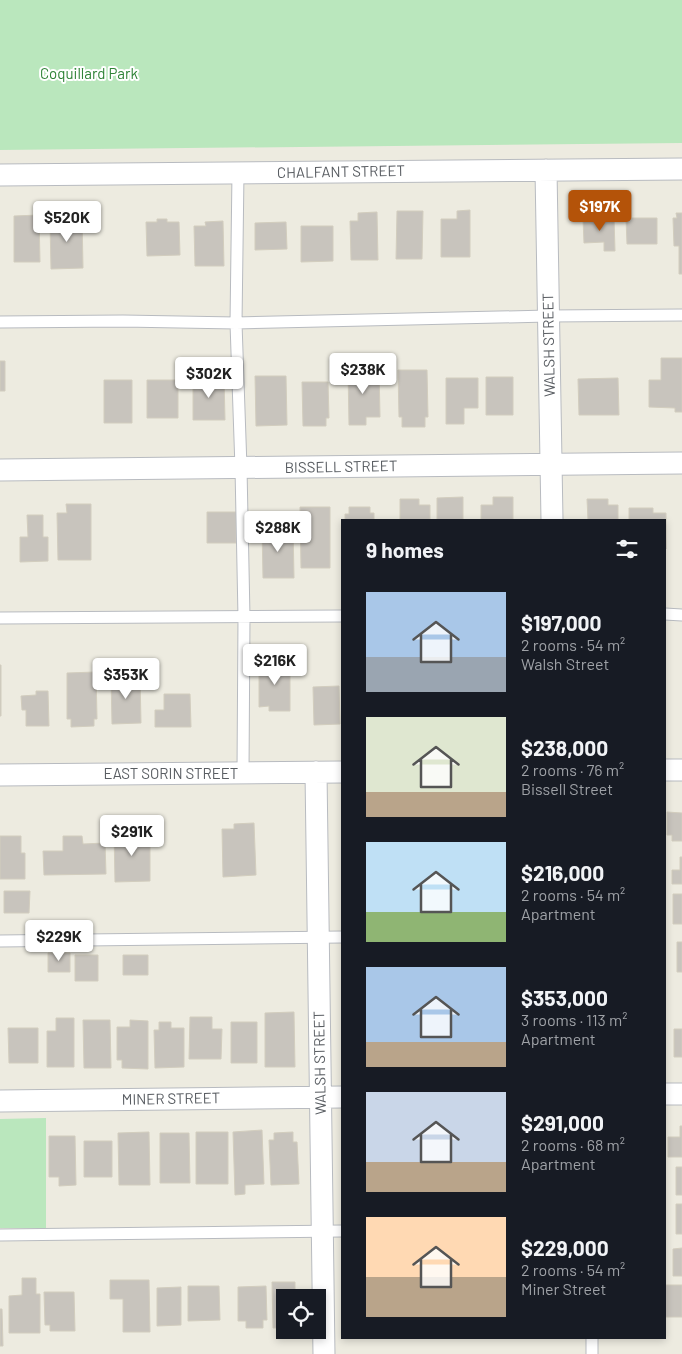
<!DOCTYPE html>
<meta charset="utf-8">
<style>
body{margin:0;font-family:Barlow,sans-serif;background:#242831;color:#f1f3f6;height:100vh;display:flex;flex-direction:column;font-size:19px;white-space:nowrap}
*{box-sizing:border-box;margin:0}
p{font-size:16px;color:#9ea1a6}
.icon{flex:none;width:28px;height:28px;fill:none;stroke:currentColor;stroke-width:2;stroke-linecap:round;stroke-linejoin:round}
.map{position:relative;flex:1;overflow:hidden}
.drawer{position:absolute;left:341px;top:519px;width:325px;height:820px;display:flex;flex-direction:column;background:#171b24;border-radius:0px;box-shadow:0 2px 8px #0003}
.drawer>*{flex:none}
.fabs{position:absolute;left:276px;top:1289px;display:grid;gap:10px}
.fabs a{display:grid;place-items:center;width:50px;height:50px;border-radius:0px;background:#171b24;box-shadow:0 2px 8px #0003;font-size:25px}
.price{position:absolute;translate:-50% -42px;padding:0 11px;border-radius:5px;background:#fff;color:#222;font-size:16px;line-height:32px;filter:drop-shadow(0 1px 2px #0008)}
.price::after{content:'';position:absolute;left:50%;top:30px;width:15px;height:11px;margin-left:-8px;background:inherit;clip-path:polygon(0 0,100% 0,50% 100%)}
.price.on{background:#b45309;color:#fff}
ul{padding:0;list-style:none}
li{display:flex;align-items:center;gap:15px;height:125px;padding:0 25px}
li span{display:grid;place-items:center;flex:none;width:140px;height:100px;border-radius:0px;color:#555}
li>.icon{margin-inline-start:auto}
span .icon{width:60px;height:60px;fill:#fffc;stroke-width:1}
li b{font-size:21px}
h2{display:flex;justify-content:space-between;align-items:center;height:60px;padding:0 25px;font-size:21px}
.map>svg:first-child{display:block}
.green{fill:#bae7bd}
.building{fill:#c8c4bd;stroke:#d2cdbe}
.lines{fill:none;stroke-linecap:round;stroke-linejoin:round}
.lane-casing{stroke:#b8bbc0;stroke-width:13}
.street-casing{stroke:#b8bbc0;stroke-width:23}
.lane{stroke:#fff;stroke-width:11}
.street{stroke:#fff;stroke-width:21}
.labels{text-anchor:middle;stroke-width:4;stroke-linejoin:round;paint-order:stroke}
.park-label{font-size:15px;fill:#2f8337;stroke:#fff}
.street-label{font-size:15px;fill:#595d62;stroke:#fff}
</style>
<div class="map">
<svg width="682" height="1354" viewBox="0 0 682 1354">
<rect width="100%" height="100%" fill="#edebe0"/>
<path class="green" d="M0 0H682V143L0 150Z
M46 1118V1228H0V1119Z"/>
<path class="building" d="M470 210V257H441V219H457V211Z
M397 211H423L422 259H396Z
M377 212 378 260H351L350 221H358V213Z
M676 213H682V274H679V246H674L673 218H677Z
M63 214H82L83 268 51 269 50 223 63 222Z
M39 215 40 262H14V216Z
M583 218H614L615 251H604V242L584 243Z
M626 218H657V244H627Z
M157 219H167V222H179L180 255 147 256 146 222H157Z
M223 221 224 266H195L194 226H206L205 222Z
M286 222 287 249 255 250V223Z
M301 226H333V261L301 262Z
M661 358H682V412H675V408L649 407V380H661Z
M0 361H5V391H0Z
M379 368 380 417H366V425H349L348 369Z
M398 370H427L428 417H425V427H402V417H399Z
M255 376H286L287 425 256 426Z
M486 377H513V415H486Z
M224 378 225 420H193V379Z
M446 378H478V408H464V424H446Z
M618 378 619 415H579L578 379Z
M104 380H132V423H104Z
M147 380H178V418H147Z
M302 382H328L329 418H326V426H303Z
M463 497V520H437V498Z
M493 497H513V520H481V505H493Z
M400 499H419V505H430V520H400Z
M587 499H608V505H618V520H588Z
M66 504H91V560H58L57 513H67Z
M300 507H330V568H301Z
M349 507H370V513H374V520H345V514H349Z
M629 508H653V513H666V549L665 520H629Z
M207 512H236V543H207Z
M27 515H43V537H48V561L20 562V537H28Z
M262 527H293L294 578H263Z
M290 661V711H269V706L259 707V662Z
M0 665H1V716H0Z
M96 672 97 719H94V726L71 727V719H67V673Z
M111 677H140L141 723 112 724Z
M339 686 340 724 314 725 313 687Z
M36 691H48L49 726H26V710H22L21 696 36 695Z
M164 694H190L191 727H155V710H164Z
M667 812 682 813V841H672V835H667Z
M254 823 256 875 223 877 222 829H234V824Z
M114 831H132V836H150V881L115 882Z
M0 836H21V853H25V879H0Z
M63 836H82L83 844 105 843 106 874 44 875 43 851H63Z
M680 857H682V884H672V870H680Z
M4 891H30L29 913H4Z
M673 894H682V924H673Z
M677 942H682V972H677Z
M48 953H70V972H48Z
M75 955H98V981H75Z
M123 955H148V975H123Z
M294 1012 295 1067H265V1013Z
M190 1017H212V1029H222L221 1059H189Z
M56 1018H74V1067H47V1031H56Z
M83 1020H110L111 1068H84Z
M130 1020 148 1021V1069L122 1068V1060H117V1027H130Z
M159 1022H171V1028H184V1067L155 1068 154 1030H159Z
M231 1022H257V1063H231Z
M8 1028H38V1063H9Z
M674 1029H682V1057H674Z
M680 1126H682V1157H668V1137H680Z
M262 1130 264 1184 245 1185V1194L235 1195 233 1132Z
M149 1132 150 1185H119L118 1133Z
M196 1132H228V1184H196Z
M293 1132V1142H297L299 1184 271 1185 269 1140H274V1133Z
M160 1133H189L190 1183H160Z
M49 1136H75L76 1185 59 1186V1177H49Z
M84 1141H112V1177H84Z
M676 1167H682V1195H676Z
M676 1204H682V1234H676Z
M682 1248V1276H673V1249Z
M22 1278H36V1294H40V1333H9V1296L22 1295Z
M110 1280H149L150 1332H123V1299H110Z
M272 1282H295V1298H285V1328H273Z
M665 1285H682V1317H665Z
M188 1286H219L220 1320 188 1321Z
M266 1286 267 1320H263V1328H246V1321H238V1287Z
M181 1287V1325L157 1326V1288Z
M44 1292H74L75 1331H50V1325H45Z
M0 1309H2L3 1346H0Z"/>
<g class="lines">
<g class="lane-casing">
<path id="lane" d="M238 173 236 323 241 468 244 617 243 773
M0 322 123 321 236 323 548 316 682 315
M665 614 682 615
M0 618 342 616
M0 941 342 937
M0 1235 342 1231
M592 1354V1338"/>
</g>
<g class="street-casing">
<path id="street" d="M546 170 552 520
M0 175 682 169
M0 470 682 463
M665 770H682
M316 772 324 1354
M0 775 342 772
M665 1094H682
M0 1101 342 1097"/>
</g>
<use href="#lane" class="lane"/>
<use href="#street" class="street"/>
</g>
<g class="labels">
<g class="park-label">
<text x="89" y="79">Coquillard Park</text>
</g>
<g class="street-label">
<text transform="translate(341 172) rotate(-1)" y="5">CHALFANT STREET</text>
<text transform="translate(549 345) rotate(-91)" y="5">WALSH STREET</text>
<text transform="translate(341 467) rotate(-1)" y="5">BISSELL STREET</text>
<text x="171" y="779">EAST SORIN STREET</text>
<text transform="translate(320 1063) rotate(-91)" y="5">WALSH STREET</text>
<text transform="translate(171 1099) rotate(-1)" y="5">MINER STREET</text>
</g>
</g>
</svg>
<div class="fabs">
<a><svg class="icon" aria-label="locate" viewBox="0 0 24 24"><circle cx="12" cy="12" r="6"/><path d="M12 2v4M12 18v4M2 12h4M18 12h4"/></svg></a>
</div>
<b class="price on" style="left:600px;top:232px">$197K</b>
<b class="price" style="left:67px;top:243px">$520K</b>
<b class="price" style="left:363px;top:395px">$238K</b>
<b class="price" style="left:209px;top:399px">$302K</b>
<b class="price" style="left:278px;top:553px">$288K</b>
<b class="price" style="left:275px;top:686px">$216K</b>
<b class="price" style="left:126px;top:700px">$353K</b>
<b class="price" style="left:132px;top:857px">$291K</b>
<b class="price" style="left:59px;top:962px">$229K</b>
<section class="drawer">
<h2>9 homes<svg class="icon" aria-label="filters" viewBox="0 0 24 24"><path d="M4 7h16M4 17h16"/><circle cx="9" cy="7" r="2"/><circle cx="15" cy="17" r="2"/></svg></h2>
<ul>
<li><span style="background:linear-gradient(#a9c7e8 65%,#9aa5b1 0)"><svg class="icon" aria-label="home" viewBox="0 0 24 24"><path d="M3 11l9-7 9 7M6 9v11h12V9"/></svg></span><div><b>$197,000</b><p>2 rooms · 54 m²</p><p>Walsh Street</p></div></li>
<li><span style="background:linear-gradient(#dfe7d0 75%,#b9a48a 0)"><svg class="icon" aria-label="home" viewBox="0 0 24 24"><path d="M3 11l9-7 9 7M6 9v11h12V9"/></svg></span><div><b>$238,000</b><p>2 rooms · 76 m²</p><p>Bissell Street</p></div></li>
<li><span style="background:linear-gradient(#bfe0f5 70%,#8fb573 0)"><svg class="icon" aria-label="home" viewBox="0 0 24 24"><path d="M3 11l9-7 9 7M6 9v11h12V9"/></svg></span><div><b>$216,000</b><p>2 rooms · 54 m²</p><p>Apartment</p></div></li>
<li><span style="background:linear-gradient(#a9c7e8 75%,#b9a48a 0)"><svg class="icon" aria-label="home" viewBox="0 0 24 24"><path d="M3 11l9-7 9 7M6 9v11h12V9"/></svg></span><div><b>$353,000</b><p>3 rooms · 113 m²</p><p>Apartment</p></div></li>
<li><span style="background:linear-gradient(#c9d6e8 70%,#b9a48a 0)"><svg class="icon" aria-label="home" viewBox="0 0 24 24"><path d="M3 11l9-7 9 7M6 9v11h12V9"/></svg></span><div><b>$291,000</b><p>2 rooms · 68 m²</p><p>Apartment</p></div></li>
<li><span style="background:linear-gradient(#ffd9b3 60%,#b9a48a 0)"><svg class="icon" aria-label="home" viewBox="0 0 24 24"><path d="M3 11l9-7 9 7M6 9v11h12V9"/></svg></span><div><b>$229,000</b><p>2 rooms · 54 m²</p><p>Miner Street</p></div></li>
</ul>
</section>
</div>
